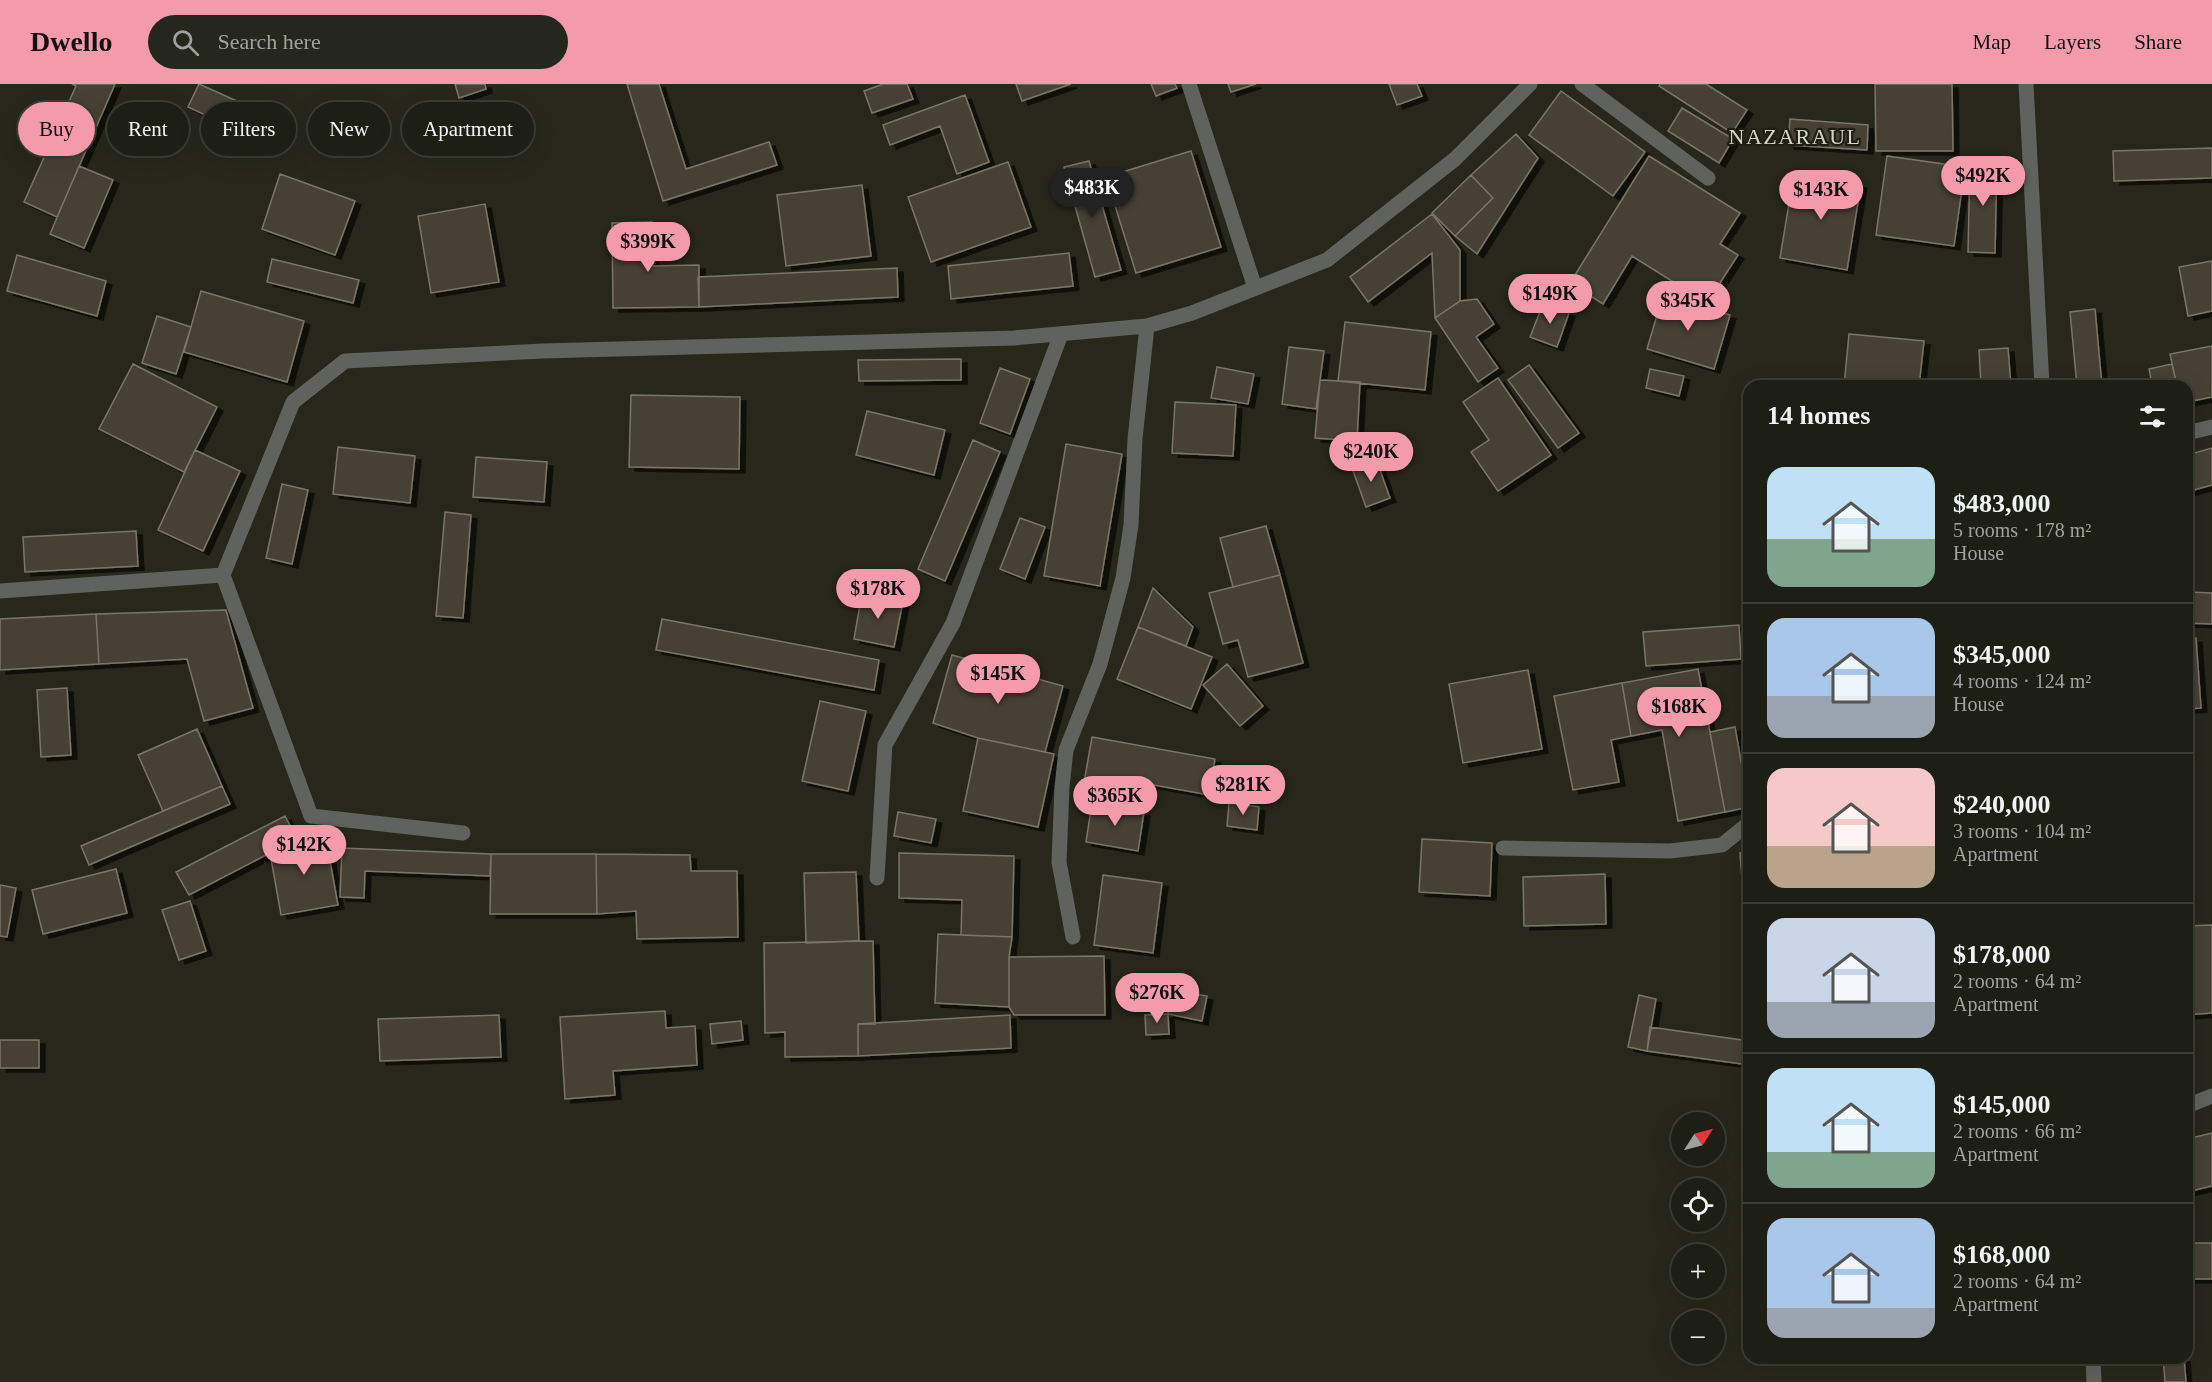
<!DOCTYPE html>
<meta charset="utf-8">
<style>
body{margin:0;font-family:Georgia,serif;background:#25271d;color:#f1f3f6;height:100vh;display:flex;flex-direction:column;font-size:22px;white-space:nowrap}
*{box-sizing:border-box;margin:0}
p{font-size:20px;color:#a0a2a0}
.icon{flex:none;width:33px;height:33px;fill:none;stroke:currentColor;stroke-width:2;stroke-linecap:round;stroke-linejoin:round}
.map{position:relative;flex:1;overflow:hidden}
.side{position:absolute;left:1743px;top:296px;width:450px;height:984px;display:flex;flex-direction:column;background:#1d1e14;border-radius:18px;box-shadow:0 6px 24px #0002,0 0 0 2px #3b3c34}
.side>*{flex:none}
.guide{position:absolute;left:18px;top:18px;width:570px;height:54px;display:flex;gap:12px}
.needle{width:39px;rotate:54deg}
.tools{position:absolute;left:1671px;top:1028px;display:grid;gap:12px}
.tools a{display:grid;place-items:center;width:54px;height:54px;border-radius:50%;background:#1d1e14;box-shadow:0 6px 24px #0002,0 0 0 2px #3b3c34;font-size:30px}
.price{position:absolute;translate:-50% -51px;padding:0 14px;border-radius:21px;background:#f39aab;color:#111;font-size:20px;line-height:39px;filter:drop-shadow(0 2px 3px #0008)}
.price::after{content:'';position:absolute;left:50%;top:36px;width:18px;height:14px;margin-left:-9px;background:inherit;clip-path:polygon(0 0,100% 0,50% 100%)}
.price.selected{background:#222;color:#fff}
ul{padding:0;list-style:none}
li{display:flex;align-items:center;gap:18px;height:150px;padding:0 24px}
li+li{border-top:2px solid #3b3c34}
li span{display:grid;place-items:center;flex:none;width:168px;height:120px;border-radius:18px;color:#555}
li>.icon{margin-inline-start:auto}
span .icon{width:72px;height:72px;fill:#fffc;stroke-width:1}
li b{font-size:26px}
h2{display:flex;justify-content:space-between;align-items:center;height:72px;padding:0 24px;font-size:26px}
.tag{padding:0 21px;border-radius:27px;background:#1d1e14;box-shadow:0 6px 24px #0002,0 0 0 2px #3b3c34;font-size:21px;line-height:54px}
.tag.selected{background:#f39aab;color:#111}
header{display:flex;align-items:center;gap:36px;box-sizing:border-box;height:84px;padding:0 30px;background:#f39aab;color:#111}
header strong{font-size:28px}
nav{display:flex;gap:33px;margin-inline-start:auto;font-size:21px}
.search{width:420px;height:54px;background:#25271d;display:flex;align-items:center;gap:15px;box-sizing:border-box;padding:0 21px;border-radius:33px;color:#a0a2a0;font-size:22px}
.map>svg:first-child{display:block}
.building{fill:#464134;stroke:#7b7566;stroke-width:1.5;filter:url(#shadow)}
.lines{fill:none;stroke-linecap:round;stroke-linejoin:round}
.service{stroke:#60635d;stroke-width:15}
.minor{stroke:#60635d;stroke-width:15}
.labels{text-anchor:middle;stroke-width:4.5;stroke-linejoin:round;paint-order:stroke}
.quarter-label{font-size:22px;letter-spacing:1.5px;fill:#d3d4cb;stroke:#1e1e11}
</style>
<header>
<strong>Dwello</strong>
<div class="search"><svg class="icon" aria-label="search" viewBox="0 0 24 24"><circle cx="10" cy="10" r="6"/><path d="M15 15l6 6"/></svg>Search here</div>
<nav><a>Map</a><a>Layers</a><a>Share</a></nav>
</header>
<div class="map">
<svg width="2212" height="1298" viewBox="0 0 2212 1298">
<defs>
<filter id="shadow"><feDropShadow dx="6" dy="4" stdDeviation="0" flood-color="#0009"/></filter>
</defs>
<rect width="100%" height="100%" fill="#27281b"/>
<path class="building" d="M72 0H115L57 133 24 118 76 2Z
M199 0 279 36 268 60 188 23Z
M455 0H485L486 5 459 14Z
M627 0H659L686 85 769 58 777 81 663 117Z
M883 0H907L913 15 872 29 864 7Z
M1016 0H1071L1022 17Z
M1151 0H1175L1177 4 1156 12Z
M1228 0H1256L1231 8Z
M1389 0H1417L1422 12 1397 21Z
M1660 0H1706L1747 26 1732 49 1659 2Z
M1875 0H1952L1953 67H1876Z
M1561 7 1645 68 1613 112 1529 51Z
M965 11 989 78 957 90 940 42 890 61 883 41Z
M1682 24 1733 55 1719 79 1668 47Z
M1790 35 1868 41 1867 66 1788 61Z
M1516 50 1538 74 1477 170 1455 152 1493 114 1471 91Z
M2212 64V94L2114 97 2113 67Z
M1191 67 1221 163 1136 189 1106 93Z
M1649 72 1740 129 1720 160 1738 171 1707 219 1632 172 1603 220 1570 199Z
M1887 72 1965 83 1954 162 1876 151Z
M1089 77 1121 186 1095 193 1064 83Z
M1970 77H1997L1995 169 1968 168Z
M1008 78 1031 143 931 178 908 113Z
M79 82 113 96 84 164 50 150Z
M1794 89 1861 100 1847 186 1780 174Z
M280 90 355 117 335 171 262 145Z
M1471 91 1493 114 1455 152 1432 129Z
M862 101 871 172 786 182 777 111Z
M485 120 499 198 431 209 418 132Z
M1432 130 1460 166V217L1435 234 1432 169 1368 218 1350 193Z
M652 138 653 182 699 181V223L613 224 612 139Z
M1069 169 1073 202 951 215 948 182Z
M17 171 106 197 97 232 7 207Z
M272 175 359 196 353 219 267 198Z
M2212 177V227L2188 232 2179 183Z
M897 184 898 213 699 223 698 193Z
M201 207 304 237 287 298 184 268Z
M1663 211 1730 231 1714 285 1647 265Z
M1477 215 1494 240 1476 253 1498 284 1478 298 1435 234 1460 217Z
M1543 220 1569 229 1557 263 1530 253Z
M2095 225 2102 302H2077L2070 228Z
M157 232 191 243 176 290 142 279Z
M1345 238 1431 248 1425 306 1338 297Z
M1849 250 1924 257 1919 302H1844Z
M2212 262V313L2187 318V302H2177L2170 270Z
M1289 263 1324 267 1316 325 1282 320Z
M2008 264 2011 302H1981L1979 266Z
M961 275V296L859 297 858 276Z
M133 280 217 323 184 388 99 345Z
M2172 280 2177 302H2146L2152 300 2149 285Z
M1529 281 1579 349 1558 364 1508 296Z
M1217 283 1254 290 1248 320 1211 314Z
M1000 284 1030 295 1010 350 980 339Z
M1650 285 1684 292 1679 312 1646 304Z
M1498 294 1551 371 1498 407 1471 368 1489 356 1463 318Z
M1320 296 1360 298 1357 357 1315 354Z
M631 311 740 313 739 385 629 383Z
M1175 318 1236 321 1233 372 1172 369Z
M867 327 945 346 934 391 856 371Z
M973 356 1000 368 945 497 918 485Z
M1066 360 1122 370 1100 502 1044 492Z
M338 363 415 372 410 419 333 410Z
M2212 364V401L2187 408V371Z
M195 366 240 387 203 467 158 446Z
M476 373 547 378 544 418 473 413Z
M1376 375 1390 414 1366 423 1352 384Z
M282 400 308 406 292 480 266 474Z
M445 428 471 431 463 534 436 532Z
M1020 434 1045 443 1025 495 1000 485Z
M1266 442 1280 491 1233 503 1220 454Z
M136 447 138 482 25 488 23 453Z
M2187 488 2189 508 2212 509V540L2187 539Z
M1280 491 1303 579 1248 593 1238 556 1223 560 1209 509Z
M1153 504 1193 543 1186 562 1138 543Z
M862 509 903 517 894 563 854 555Z
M226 526 253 624 204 637 187 575 99 580 96 530Z
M96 530 99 580 0 586V535Z
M662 535 879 576 874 606 656 566Z
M1739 541 1741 575 1646 582 1643 548Z
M1138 543 1212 573 1191 625 1117 595Z
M2196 554 2201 624 2187 625V555Z
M952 571 1063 602 1045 668 978 654 933 639Z
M1227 580 1263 622 1240 642 1203 601Z
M1698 585 1725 728 1678 737 1662 646 1631 652 1622 599Z
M1528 586 1542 665 1463 679 1449 600Z
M1622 599 1631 652 1611 656 1619 698 1573 706 1554 612Z
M67 604 71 671 41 673 37 606Z
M820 617 866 627 848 707 802 697Z
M1735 643 1749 723 1725 728 1710 648Z
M197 645 222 702 163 727 138 671Z
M1092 653 1215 675 1209 711 1120 695 1117 716 1082 710Z
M978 654 1054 670 1038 743 963 727Z
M222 702 230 720 89 781 81 762Z
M1092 719 1144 728 1138 767 1086 758Z
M1229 719 1259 723 1257 746 1227 742Z
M898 728 936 735 931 759 894 752Z
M285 732 297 755 189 811 176 788Z
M325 750 338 821 281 831 270 769 297 755Z
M1422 755 1492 759 1490 812 1419 808Z
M342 764 491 770 490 792 365 787 364 814 340 813Z
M1749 768V808L1743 809 1740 769Z
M899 769 1014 772 1012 853 961 851 962 816 899 814Z
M491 770H596L597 830H490Z
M596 770 690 771 691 787H737L738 853 637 855 636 827 597 830Z
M116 785 127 829 43 850 32 806Z
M856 788 859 857 806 859 804 789Z
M1605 790 1606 840 1524 842 1523 793Z
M1103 791 1162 799 1153 869 1094 861Z
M0 801 16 804 7 853 0 852Z
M190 817 206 867 179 876 162 826Z
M2212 841V929L2187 931V842Z
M938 850 1012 853 1009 873V923L935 919Z
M873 857 875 940H858V972L785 973V948L765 949 764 859Z
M1104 872 1105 931H1014L1009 923V873Z
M1172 906 1207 912 1202 937 1168 930Z
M1639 911 1656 915 1647 967 1628 963Z
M665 927 666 944 695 942 697 981 613 987 615 1011 565 1015 560 933Z
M1168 930 1169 950 1146 951 1145 931Z
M499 931 501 973 380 977 378 935Z
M1010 931 1011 964 858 972V940Z
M741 937 743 956 712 960 710 940Z
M1650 943 1749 957V981L1647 967Z
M0 956H39V984H0Z
M2212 1049V1102L2187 1108V1055Z
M2187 1159H2212V1195H2187Z
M2163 1274H2184L2186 1298H2165Z"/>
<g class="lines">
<path class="service" d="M1582 0 1708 94
M1503 764 1670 767 1722 761 1749 739"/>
<path class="minor" d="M1189 0 1255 204
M2026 0 2042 302
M2187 349 2212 343
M223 491 311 732 463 749
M0 507 223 491 293 318 345 277 543 267 1014 254 1147 242 1192 229 1327 176 1455 75 1530 0
M877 794 885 661 953 539 1061 250
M1073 853 1059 778 1062 703 1066 666 1100 580 1123 494 1131 441 1135 355 1147 242
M2187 1022 2212 1012
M2093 1274 2094 1298"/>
</g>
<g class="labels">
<g class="quarter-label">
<text x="1795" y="60">NAZARAUL</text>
</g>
</g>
</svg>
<div class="tools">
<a><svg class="needle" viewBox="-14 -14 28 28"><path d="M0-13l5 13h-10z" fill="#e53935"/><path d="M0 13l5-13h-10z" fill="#a0a2a0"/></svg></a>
<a><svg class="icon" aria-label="locate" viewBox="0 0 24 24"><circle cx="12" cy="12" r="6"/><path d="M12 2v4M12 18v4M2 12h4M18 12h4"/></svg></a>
<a>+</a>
<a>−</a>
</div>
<b class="price" style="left:1983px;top:123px">$492K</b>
<b class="price selected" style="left:1092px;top:135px">$483K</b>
<b class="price" style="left:1821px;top:137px">$143K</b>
<b class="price" style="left:648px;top:189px">$399K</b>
<b class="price" style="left:1550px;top:241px">$149K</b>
<b class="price" style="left:1688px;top:248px">$345K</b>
<b class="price" style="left:1371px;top:399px">$240K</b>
<b class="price" style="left:878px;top:536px">$178K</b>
<b class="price" style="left:998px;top:621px">$145K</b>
<b class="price" style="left:1679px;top:654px">$168K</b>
<b class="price" style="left:1243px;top:732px">$281K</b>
<b class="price" style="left:1115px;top:743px">$365K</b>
<b class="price" style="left:304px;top:792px">$142K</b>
<b class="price" style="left:1157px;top:940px">$276K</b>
<div class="guide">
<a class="tag selected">Buy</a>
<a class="tag">Rent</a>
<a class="tag">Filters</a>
<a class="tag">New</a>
<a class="tag">Apartment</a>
</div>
<section class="side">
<h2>14 homes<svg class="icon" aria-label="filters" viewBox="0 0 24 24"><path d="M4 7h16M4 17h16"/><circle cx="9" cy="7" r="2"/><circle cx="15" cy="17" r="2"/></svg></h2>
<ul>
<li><span style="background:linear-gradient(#bfe0f5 60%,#7fa58c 0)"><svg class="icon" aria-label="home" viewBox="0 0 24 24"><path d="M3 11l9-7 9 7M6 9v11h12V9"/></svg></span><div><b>$483,000</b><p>5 rooms · 178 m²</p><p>House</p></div></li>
<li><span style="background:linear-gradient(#a9c7e8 65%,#9aa5b1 0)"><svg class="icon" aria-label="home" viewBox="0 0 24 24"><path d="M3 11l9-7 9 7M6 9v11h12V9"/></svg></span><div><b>$345,000</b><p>4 rooms · 124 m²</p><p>House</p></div></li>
<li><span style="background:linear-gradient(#f6c9c9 65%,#b9a48a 0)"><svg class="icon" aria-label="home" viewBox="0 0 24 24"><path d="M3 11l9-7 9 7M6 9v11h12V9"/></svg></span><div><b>$240,000</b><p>3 rooms · 104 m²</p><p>Apartment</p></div></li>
<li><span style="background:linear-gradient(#c9d6e8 70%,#9aa5b1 0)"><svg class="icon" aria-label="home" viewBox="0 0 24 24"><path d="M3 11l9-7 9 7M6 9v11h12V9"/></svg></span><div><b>$178,000</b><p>2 rooms · 64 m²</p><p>Apartment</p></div></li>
<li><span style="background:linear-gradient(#bfe0f5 70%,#7fa58c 0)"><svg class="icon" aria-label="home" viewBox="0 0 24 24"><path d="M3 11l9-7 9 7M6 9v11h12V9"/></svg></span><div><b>$145,000</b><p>2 rooms · 66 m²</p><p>Apartment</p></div></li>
<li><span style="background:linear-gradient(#a9c7e8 75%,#9aa5b1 0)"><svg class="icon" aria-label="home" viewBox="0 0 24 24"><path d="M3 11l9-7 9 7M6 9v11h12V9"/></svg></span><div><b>$168,000</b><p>2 rooms · 64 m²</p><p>Apartment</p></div></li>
</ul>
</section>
</div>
